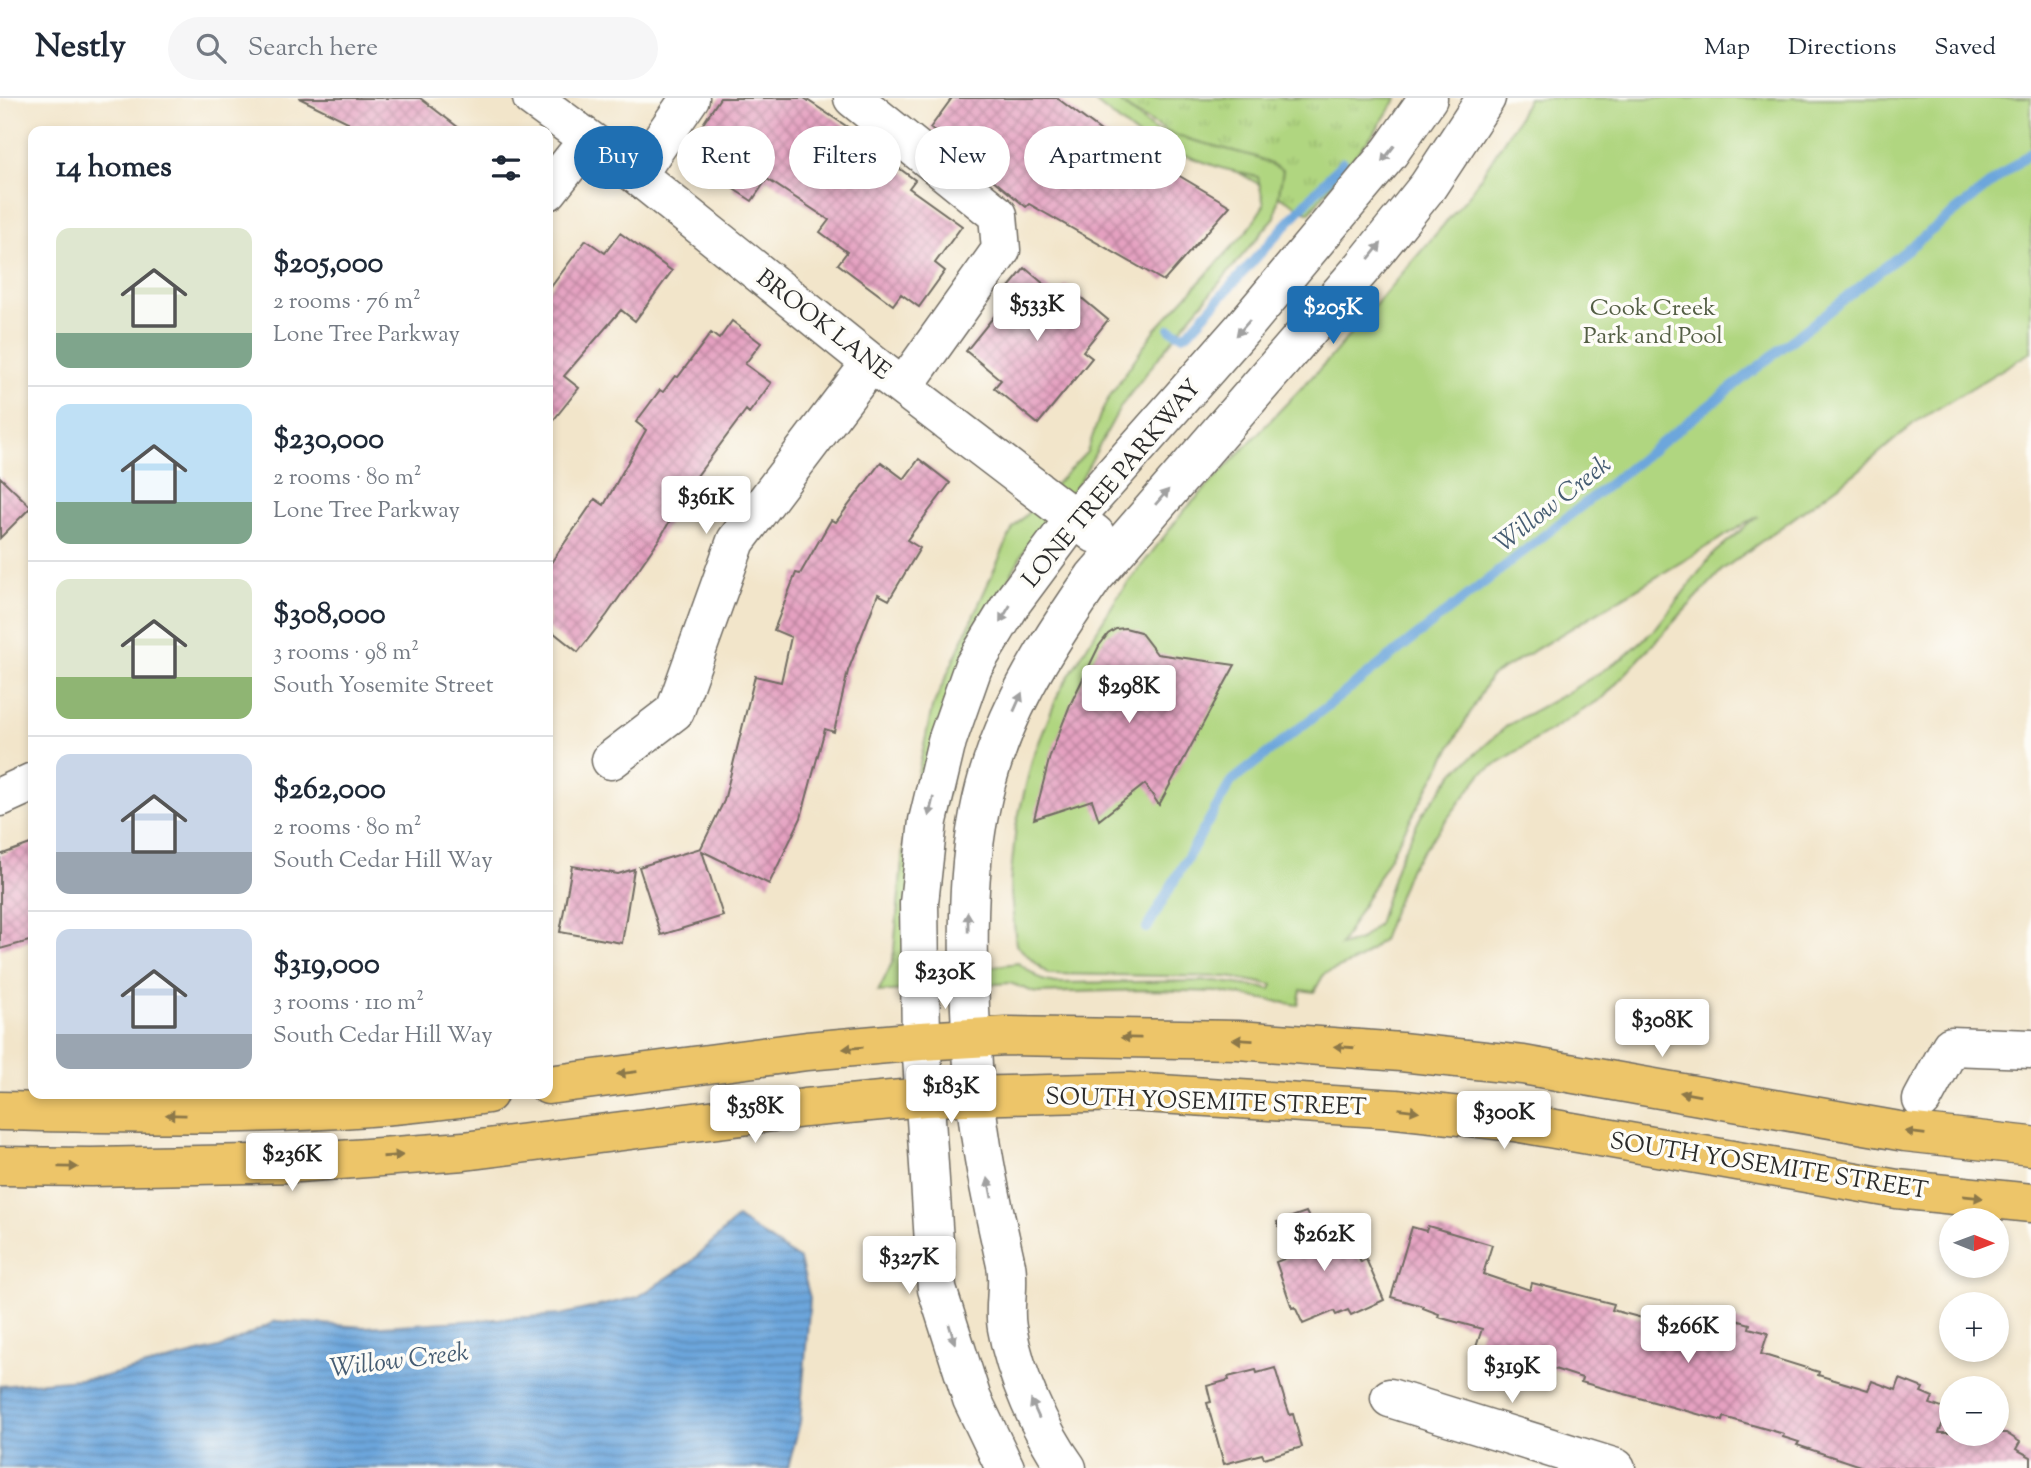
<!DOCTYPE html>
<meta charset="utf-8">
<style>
body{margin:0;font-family:"Sorts Mill Goudy",serif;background:#f6f6f7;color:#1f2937;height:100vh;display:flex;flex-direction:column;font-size:26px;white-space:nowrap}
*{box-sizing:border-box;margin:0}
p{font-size:23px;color:#747a83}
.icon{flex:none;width:38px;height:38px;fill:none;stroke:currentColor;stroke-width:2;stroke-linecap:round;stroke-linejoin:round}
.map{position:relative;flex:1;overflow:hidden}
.sheet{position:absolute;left:28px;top:28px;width:525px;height:973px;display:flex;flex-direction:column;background:#fff;border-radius:14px;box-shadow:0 4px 10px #0003}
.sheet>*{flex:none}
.guide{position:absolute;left:574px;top:28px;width:665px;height:63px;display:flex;gap:14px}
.needle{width:46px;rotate:91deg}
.buttons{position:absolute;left:1939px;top:1110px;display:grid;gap:14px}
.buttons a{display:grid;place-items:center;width:70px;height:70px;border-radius:50%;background:#fff;box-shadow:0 4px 10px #0003;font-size:35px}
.price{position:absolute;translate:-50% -60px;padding:0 16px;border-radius:7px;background:#fff;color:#222;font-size:23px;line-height:46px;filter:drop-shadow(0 2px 4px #0008)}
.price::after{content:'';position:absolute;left:50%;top:42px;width:21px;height:16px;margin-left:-10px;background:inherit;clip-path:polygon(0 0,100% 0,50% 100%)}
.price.current{background:#1f6fb2;color:#fff}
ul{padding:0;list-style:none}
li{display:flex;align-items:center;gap:21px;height:175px;padding:0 28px}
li+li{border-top:2px solid #e0e1e3}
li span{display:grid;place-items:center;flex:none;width:196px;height:140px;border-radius:14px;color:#555}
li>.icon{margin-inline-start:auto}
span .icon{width:84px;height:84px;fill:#fffc;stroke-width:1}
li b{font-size:30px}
h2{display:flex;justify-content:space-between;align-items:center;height:84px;padding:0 28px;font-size:30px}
.chip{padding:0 24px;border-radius:32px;background:#fff;box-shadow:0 4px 10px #0003;font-size:24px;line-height:63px}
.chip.current{background:#1f6fb2;color:#fff}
header{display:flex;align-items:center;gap:42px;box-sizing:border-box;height:98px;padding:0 35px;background:#fff;border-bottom:2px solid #e0e1e3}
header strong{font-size:33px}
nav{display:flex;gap:38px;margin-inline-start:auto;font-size:24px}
.search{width:490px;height:63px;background:#f6f6f7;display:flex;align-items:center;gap:18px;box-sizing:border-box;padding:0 24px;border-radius:38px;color:#747a83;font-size:26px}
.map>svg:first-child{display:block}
.grass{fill:url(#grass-tufts);stroke:#6e8056;stroke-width:2}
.park{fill:#b0d680;stroke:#6e8056;stroke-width:2;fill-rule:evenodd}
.water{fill:url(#water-rules);stroke:#4c6884;stroke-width:2}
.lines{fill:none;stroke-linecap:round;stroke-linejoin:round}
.stream{stroke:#6ca6dc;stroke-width:10}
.building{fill:url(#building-cross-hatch)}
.minor-casing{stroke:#716c63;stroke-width:41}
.major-casing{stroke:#716c63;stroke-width:41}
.minor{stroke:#fff;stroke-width:38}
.major{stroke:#edc569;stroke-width:38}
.oneway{fill:#a0a0a0}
.oneway2{fill:#8c784a}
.labels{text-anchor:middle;stroke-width:7;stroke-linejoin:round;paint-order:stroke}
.park-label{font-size:24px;fill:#535e44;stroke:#fdfcf7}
.street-label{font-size:24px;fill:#2b2b2b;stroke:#fdfcf7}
.water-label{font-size:26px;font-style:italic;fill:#455c72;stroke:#fdfcf7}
</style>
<header>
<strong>Nestly</strong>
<div class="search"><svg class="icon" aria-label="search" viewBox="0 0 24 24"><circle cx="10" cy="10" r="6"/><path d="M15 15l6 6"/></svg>Search here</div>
<nav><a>Map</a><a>Directions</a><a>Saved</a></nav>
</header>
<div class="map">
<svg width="2031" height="1370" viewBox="0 0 2031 1370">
<defs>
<pattern id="grass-tufts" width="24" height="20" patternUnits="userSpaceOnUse" patternTransform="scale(1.75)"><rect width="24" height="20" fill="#b0d680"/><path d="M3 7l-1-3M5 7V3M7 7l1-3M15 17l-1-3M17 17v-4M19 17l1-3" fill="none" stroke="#98b86f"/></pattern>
<pattern id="water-rules" width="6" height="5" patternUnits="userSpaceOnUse" patternTransform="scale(1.75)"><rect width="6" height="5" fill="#6ca6dc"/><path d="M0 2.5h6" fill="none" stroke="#5987b3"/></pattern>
<pattern id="building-cross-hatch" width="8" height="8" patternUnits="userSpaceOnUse" patternTransform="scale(1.75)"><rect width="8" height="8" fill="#e5a1c1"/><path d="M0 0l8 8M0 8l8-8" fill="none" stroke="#ba839d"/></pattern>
</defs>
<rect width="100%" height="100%" fill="#fdfcf7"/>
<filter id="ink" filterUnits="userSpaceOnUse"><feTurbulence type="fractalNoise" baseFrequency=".0143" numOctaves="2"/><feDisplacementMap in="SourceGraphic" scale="14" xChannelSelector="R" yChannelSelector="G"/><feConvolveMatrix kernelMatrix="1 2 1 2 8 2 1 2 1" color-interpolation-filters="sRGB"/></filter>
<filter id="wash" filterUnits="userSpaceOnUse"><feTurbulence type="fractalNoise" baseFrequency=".00686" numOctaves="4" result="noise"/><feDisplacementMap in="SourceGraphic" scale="28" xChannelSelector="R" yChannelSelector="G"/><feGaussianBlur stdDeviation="1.57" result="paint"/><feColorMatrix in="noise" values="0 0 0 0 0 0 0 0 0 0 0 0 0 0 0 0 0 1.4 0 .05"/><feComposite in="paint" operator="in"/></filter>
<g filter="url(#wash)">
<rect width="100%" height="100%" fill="#f2e5ca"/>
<path class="grass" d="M1113 0H1397L1376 32 1309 115 1123 8Z"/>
<path class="park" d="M1090 0H1115L1154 32 1256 59 1283 72 1275 119 1187 223 1121 308 1079 385 1025 451 984 526 906 879 1018 865 1042 882 1055 885 1215 883 1271 891 1273 887 1228 879 1048 876 1016 847 1010 785 1016 728 1032 662 1059 594 1118 498 1184 413 1329 261 1470 96 1517 22 1528 0H2031V254L1914 325 1857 374 1722 472 1604 599 1482 675 1409 771 1382 842 1360 861 1324 876 1314 894 1301 892 1298 907 1221 894 1148 892 1036 895 1010 885 878 894 893 863 904 741 932 610 1013 430 1087 354 1100 317 1111 296 1155 232 1248 132 1264 107 1258 79 1221 70 1144 43ZM1758 418 1714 455 1655 531 1623 560 1565 596 1508 627 1455 674 1422 716 1398 764 1378 826 1360 842 1340 848 1490 579Z"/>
<path class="water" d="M737 1120 800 1162 810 1200 800 1324 788 1370H0V1288L102 1279 223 1249 276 1223 365 1229 560 1217 638 1199 691 1164Z"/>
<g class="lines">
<path class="stream" d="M1170 231 1182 237 1188 235 1343 64
M1147 830 1231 684 2031 54"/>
</g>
<g id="blocks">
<path class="building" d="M299 0H420L463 33H341L348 24Z
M720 0H804L852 32 850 34 915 82 909 90 962 128 935 165 945 173 919 209 901 196 893 207 838 166 847 154 820 134 829 122 767 81 752 103 732 90 742 74 693 41Z
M952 0H1057L1117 45 1119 42 1230 108 1164 183 1029 106 1026 109 930 30Z
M620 135 672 173 635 223 621 212 564 278 579 290 548 329V193L586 142 605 155Z
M1025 170 1057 197 1066 187 1108 222 1083 253 1092 260 1038 326 994 290 1001 282 966 253 1004 206 999 201Z
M732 223 761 245 745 266 771 285 749 315 746 312 691 386 660 440 607 517 578 554 548 530V469L595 401 604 407 646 332 636 324 660 292 663 294 675 278 678 279 711 235 719 241Z
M919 361 950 385 907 442 920 450 889 502 878 496 848 573 834 634 825 631 801 720 769 786 702 753 723 818 661 837 639 769 701 750 724 703 755 578 781 584 791 539 774 532 796 475 800 476 831 422 836 424 881 364 904 381Z
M0 379 31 409 0 440Z
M1125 530 1140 534 1157 556 1235 567 1159 707 1145 686 1099 722 1092 702 1034 721 1050 658 1070 607 1099 548 1108 536 1116 531Z
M33 745V842L0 851V757Z
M572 768 618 776 634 771 622 845 560 834Z
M1306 1114 1322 1145 1347 1133 1361 1164 1366 1161 1384 1202 1351 1217 1348 1212 1336 1217 1334 1213 1303 1226 1295 1209 1292 1210 1276 1164 1291 1158 1289 1154 1291 1153 1277 1124Z
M1428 1128 1492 1147 1483 1176 1530 1192 1532 1185 1614 1206 1612 1212 1684 1231 1690 1212 1711 1219 1712 1215 1750 1226 1749 1230 1768 1235 1761 1256 1819 1274 1818 1277 1868 1292 1872 1283 1896 1292 1900 1281 1923 1290 1921 1294 1933 1299 1930 1306 1948 1312 1939 1335H2006L2020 1344 2016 1351 2031 1359V1370H1866L1797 1347 1799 1344 1783 1339 1784 1336 1724 1319 1723 1323 1581 1284 1582 1280 1524 1261 1523 1264 1510 1259 1507 1266 1474 1255 1482 1231 1438 1219 1439 1216 1423 1210V1208L1391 1199 1412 1129 1426 1133Z
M1275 1270 1285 1303 1290 1317 1293 1316 1302 1349 1264 1360 1262 1356 1224 1366 1207 1305 1211 1304 1207 1288 1229 1282 1228 1279 1256 1272 1257 1275Z"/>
</g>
</g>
<g filter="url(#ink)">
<use href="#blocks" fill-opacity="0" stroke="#716c63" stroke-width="2"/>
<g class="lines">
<g class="minor-casing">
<path id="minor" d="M532 0 637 77 871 265 1095 436
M853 0 998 117 1001 152 904 288
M637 77 690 0
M548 93 588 42
M611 662 675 613 736 443 871 265
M0 699 33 684
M1922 1002 1951 948 2031 951
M1390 1300 1616 1370
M1005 1370 972 1301 937 1191 921 943 919 805 928 723 947 643 973 569 1013 503 1074 421 1242 231 1390 54 1428 0
M1067 1370C1040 1333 1015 1276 1007 1230 1003 1209 1010 1188 1006 1167 997 1126 987 1084 981 1042 974 999 972 955 970 911 967 825 966 736 996 654 1018 591 1056 534 1094 479L1362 170 1428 88 1486 0"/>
</g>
<g class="major-casing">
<path id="major" d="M548 987 807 953 921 943 1006 938 1238 942 1401 954 1523 967 1905 1034 2031 1048
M0 1013C163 1017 326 1020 488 996
M0 1068 91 1069 298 1065 464 1053 805 1010 924 999 1129 994 1396 1011 1515 1024 1897 1091 2031 1105"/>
</g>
<use href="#minor" class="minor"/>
<use href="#major" class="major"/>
</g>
<defs><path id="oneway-solid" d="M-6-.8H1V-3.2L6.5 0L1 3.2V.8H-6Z" transform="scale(1.75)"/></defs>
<g class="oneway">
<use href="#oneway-solid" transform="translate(1388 56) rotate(128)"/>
<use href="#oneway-solid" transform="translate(1375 153) rotate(-51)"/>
<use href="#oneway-solid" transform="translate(1243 230) rotate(131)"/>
<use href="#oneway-solid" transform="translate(1162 399) rotate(-49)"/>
<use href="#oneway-solid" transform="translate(1005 516) rotate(121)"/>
<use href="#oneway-solid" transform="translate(1018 604) rotate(-66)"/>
<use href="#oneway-solid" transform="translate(931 709) rotate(103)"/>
<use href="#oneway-solid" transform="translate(968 824) rotate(-91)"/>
<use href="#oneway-solid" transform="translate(990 1090) rotate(-101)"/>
<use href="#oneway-solid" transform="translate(952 1236) rotate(73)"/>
<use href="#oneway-solid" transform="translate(1035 1311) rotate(-114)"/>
</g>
<g class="oneway2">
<use href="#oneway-solid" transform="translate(1131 940) rotate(-179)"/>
<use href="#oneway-solid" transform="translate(1243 942) rotate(-177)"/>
<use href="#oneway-solid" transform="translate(1344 949) rotate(-176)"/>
<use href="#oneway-solid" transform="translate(853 950) rotate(175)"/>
<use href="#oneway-solid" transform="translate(627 975) rotate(173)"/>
<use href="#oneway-solid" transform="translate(1690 996) rotate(-170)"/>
<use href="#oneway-solid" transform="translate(1409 1012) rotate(7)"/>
<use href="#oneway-solid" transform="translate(176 1017) rotate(-179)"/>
<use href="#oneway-solid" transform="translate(1915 1035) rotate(-173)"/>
<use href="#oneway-solid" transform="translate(393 1058) rotate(-4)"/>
<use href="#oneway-solid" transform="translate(68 1069) rotate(1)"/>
<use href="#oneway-solid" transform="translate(1973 1099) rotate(6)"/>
</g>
</g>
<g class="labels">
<g class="park-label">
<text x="1653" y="217">Cook Creek<tspan x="1653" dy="28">Park and Pool</tspan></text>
</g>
<g class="street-label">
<text transform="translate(824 226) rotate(38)" y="8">BROOK LANE</text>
<text transform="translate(1111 385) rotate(-50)" y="8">LONE TREE PARKWAY</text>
<text transform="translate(1206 1003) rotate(2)" y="8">SOUTH YOSEMITE STREET</text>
<text transform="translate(1769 1067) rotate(9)" y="8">SOUTH YOSEMITE STREET</text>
</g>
<g class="water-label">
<text transform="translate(1552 405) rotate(-38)" y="9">Willow Creek</text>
<text transform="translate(399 1261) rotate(-7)" y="9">Willow Creek</text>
</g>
</g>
</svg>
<div class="buttons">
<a><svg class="needle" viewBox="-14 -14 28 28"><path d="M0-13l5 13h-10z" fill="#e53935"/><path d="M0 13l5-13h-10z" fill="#747a83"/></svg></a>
<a>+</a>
<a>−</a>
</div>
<b class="price" style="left:1037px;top:245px">$533K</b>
<b class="price current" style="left:1333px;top:248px">$205K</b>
<b class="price" style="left:706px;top:438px">$361K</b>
<b class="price" style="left:1129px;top:627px">$298K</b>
<b class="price" style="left:945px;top:913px">$230K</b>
<b class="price" style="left:1662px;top:961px">$308K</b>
<b class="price" style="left:951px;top:1027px">$183K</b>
<b class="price" style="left:755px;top:1047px">$358K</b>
<b class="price" style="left:1504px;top:1053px">$300K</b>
<b class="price" style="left:292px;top:1095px">$236K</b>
<b class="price" style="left:1324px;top:1175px">$262K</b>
<b class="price" style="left:909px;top:1198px">$327K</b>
<b class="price" style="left:1688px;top:1267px">$266K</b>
<b class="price" style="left:1512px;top:1307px">$319K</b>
<div class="guide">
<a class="chip current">Buy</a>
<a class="chip">Rent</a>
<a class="chip">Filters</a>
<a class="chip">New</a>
<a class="chip">Apartment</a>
</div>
<section class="sheet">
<h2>14 homes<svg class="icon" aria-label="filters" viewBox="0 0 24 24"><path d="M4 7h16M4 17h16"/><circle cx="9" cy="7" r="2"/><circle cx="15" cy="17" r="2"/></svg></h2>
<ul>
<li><span style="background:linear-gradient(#dfe7d0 75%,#7fa58c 0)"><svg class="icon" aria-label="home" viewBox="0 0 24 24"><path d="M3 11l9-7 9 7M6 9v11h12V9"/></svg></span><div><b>$205,000</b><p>2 rooms · 76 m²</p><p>Lone Tree Parkway</p></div></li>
<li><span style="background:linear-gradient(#bfe0f5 70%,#7fa58c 0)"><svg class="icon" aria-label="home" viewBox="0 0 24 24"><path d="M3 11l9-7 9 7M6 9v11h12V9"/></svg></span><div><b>$230,000</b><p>2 rooms · 80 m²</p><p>Lone Tree Parkway</p></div></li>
<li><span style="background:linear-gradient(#dfe7d0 70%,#8fb573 0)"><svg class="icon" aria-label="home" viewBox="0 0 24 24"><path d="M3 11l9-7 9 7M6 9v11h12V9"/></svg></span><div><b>$308,000</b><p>3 rooms · 98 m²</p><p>South Yosemite Street</p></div></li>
<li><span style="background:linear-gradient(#c9d6e8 70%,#9aa5b1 0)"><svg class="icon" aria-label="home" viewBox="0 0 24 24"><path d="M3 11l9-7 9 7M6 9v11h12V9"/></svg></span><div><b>$262,000</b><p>2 rooms · 80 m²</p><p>South Cedar Hill Way</p></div></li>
<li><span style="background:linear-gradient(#c9d6e8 75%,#9aa5b1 0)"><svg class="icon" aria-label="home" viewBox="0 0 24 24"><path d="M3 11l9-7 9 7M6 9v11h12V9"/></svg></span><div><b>$319,000</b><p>3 rooms · 110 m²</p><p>South Cedar Hill Way</p></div></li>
</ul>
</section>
</div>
